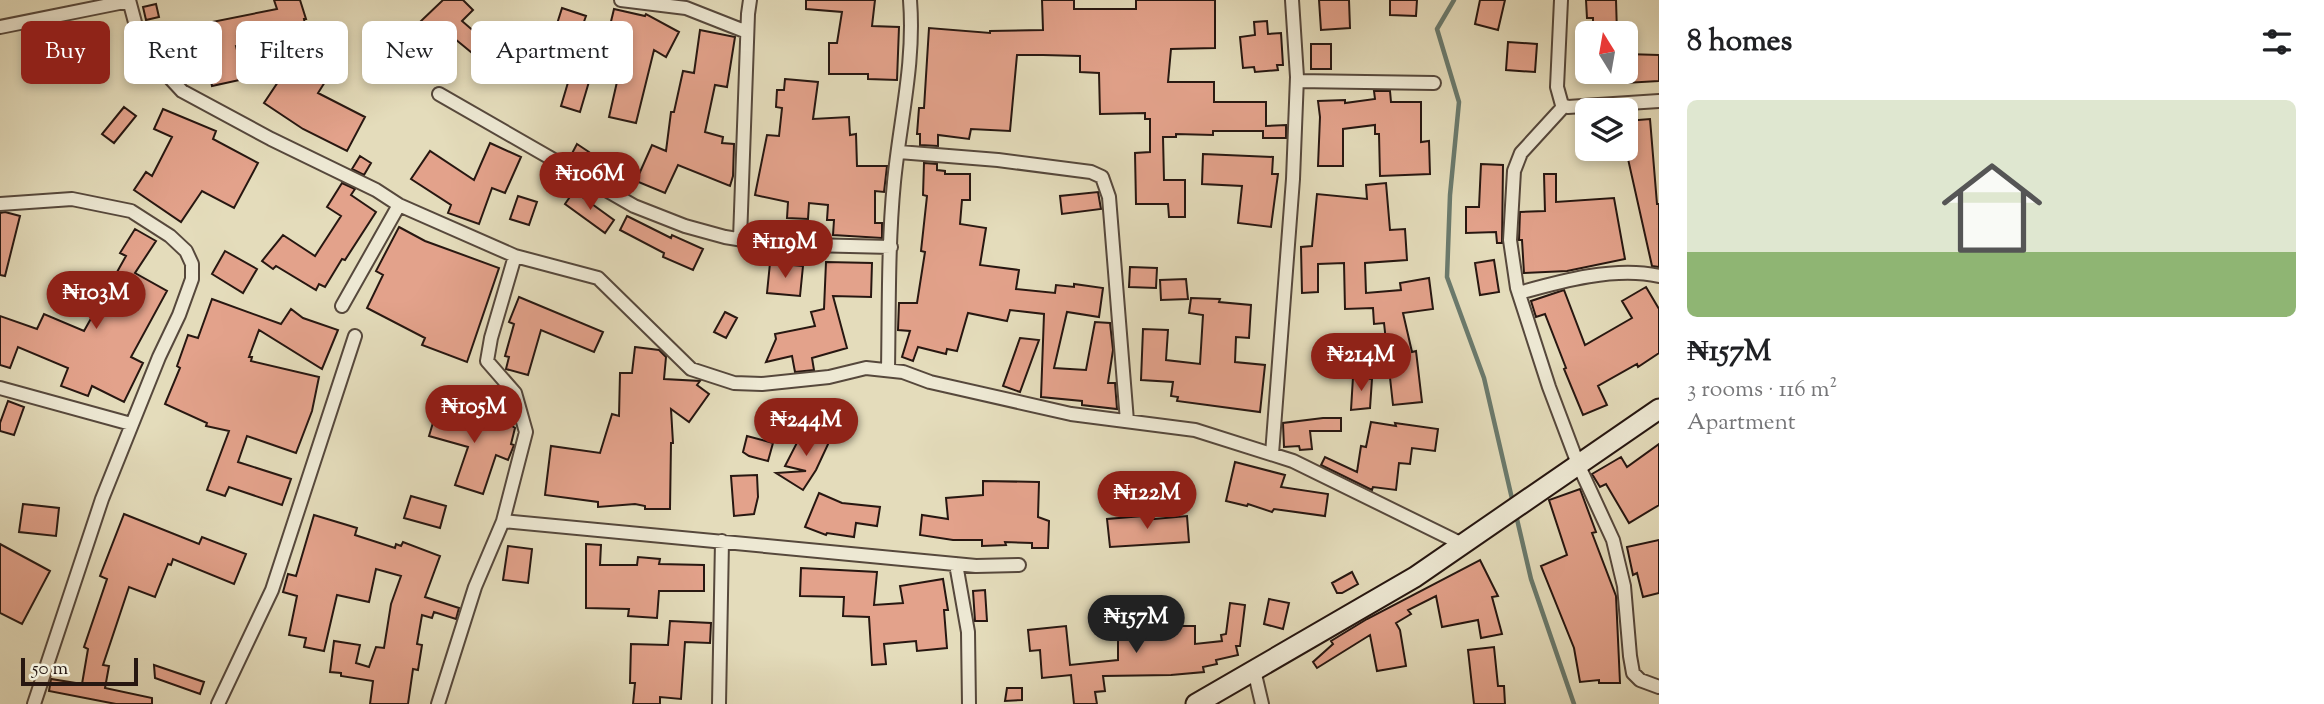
<!DOCTYPE html>
<meta charset="utf-8">
<style>
body{margin:0;font-family:"Sorts Mill Goudy",serif;background:#f6f6f6;color:#202124;height:100vh;display:flex;flex-direction:column;font-size:26px;white-space:nowrap}
*{box-sizing:border-box;margin:0}
p{font-size:23px;color:#757577}
.icon{flex:none;width:38px;height:38px;fill:none;stroke:currentColor;stroke-width:2;stroke-linecap:round;stroke-linejoin:round}
.map{position:relative;flex:1;overflow:hidden}
.sheet{display:flex;flex-direction:column;background:#fff;width:665px}
.sheet>*{flex:none}
.guide{position:absolute;left:21px;top:21px;width:665px;height:63px;display:flex;gap:14px}
.needle{width:46px;rotate:349deg}
.controls{position:absolute;left:1575px;top:21px;display:grid;gap:14px}
.controls a{display:grid;place-items:center;width:63px;height:63px;border-radius:10px;background:#fff;box-shadow:0 4px 10px #0003;font-size:35px}
.scale{position:absolute;left:21px;bottom:18px;width:117px;box-sizing:border-box;padding-left:7px;border:4px solid #271711;border-top:0;font-size:19px;line-height:24px;white-space:nowrap;color:#271711;-webkit-text-stroke:5px #ede8d3;paint-order:stroke}
.price{position:absolute;translate:-50% -60px;padding:0 16px;border-radius:24px;background:#8f2418;color:#fff;font-size:23px;line-height:46px;filter:drop-shadow(0 2px 4px #0008)}
.price::after{content:'';position:absolute;left:50%;top:42px;width:21px;height:16px;margin-left:-10px;background:inherit;clip-path:polygon(0 0,100% 0,50% 100%)}
.price.current{background:#222;color:#fff}
ul{padding:0;list-style:none}
li{display:grid;align-content:center;gap:14px;height:371px;padding:0 28px}
li span{display:grid;place-items:center;height:217px;border-radius:10px;color:#555}
li>.icon{margin-inline-start:auto}
span .icon{width:126px;height:126px;fill:#fffc;stroke-width:1}
li b{font-size:30px}
h2{display:flex;justify-content:space-between;align-items:center;height:84px;padding:0 28px;font-size:30px}
.pill{padding:0 24px;border-radius:10px;background:#fff;box-shadow:0 4px 10px #0003;font-size:24px;line-height:63px}
.pill.current{background:#8f2418;color:#fff}
main{display:flex;flex:1;min-height:0}
.map>svg:first-child{display:block}
.lines{fill:none;stroke-linecap:round;stroke-linejoin:round}
.stream{stroke:#6a7a6d;stroke-width:4.5}
.building{fill:#e3a28b;stroke:#271711;stroke-width:2}
.street-casing{stroke:#56483c;stroke-width:16}
.secondary-casing{stroke:#271711;stroke-width:23}
.street{stroke:#ede8d3;stroke-width:12}
.secondary{stroke:#ede8d3;stroke-width:19}
</style>
<main>
<div class="map">
<svg width="1659" height="704" viewBox="0 0 1659 704">
<rect width="100%" height="100%" fill="#e4dcbb"/>
<filter id="stains"><feTurbulence type="fractalNoise" baseFrequency=".00286" numOctaves="4"/><feColorMatrix values="0 0 0 0 .2 0 0 0 0 .09 0 0 0 0 .02 0 0 0 .5 -.17"/></filter>
<radialGradient id="worn" r=".72"><stop offset=".6" stop-color="#630" stop-opacity="0"/><stop offset="1" stop-color="#630" stop-opacity=".3"/></radialGradient>
<g class="lines">
<path class="stream" d="M1454 0 1437 29 1459 102 1450 195 1447 277 1484 378 1513 503
M1516 515 1531 579 1574 704"/>
</g>
<path class="building" d="M274 0H300L306 19H304L307 37 297 51 330 74 318 93 365 117 347 151 303 129 264 103 292 61 269 68 261 41 236 46 244 79 212 86 206 55 190 59 185 56 181 60 173 62 167 31 277 9Z
M443 0H463L473 10 462 21 499 53 488 66 449 34 441 42 421 21Z
M806 0H875L872 26 899 27 897 80 868 79V74H829V43H837L842 12 806 9Z
M1042 0H1074V9H1136V0H1215V48L1171 49 1168 82H1214V102H1266V126L1286 125V138H1263V131H1213V135L1176 134V137H1163L1164 180H1185V217H1169L1168 204H1136L1135 153 1150 152V119H1145V113L1100 114 1099 73 1080 72V56L1043 55H1017L1010 131 971 129 969 139 938 135V146L920 145V134H917L919 108H924L929 28 990 33V31L1043 30Z
M1319 0H1349L1350 28 1321 30Z
M1390 0H1417L1416 16 1390 15Z
M1480 0H1505L1498 30 1475 24Z
M1586 0H1616L1617 33H1593V18H1587Z
M156 4 159 17 146 20 143 7Z
M562 8 586 16 568 67 546 59Z
M614 9 645 16 646 14 679 32 666 57 654 50 636 123 609 117 627 38 608 34Z
M1267 21 1268 34 1281 33 1283 65H1277L1278 70 1255 72 1254 67 1243 68 1240 37 1255 35 1254 22Z
M700 30 735 37 727 87 715 85 705 132 723 137 722 143 734 144 733 176 730 186 678 165 665 193 636 181 652 145 666 151 671 112H674L683 71 694 73Z
M1508 42 1537 44 1535 72 1506 70Z
M1311 44H1331V69H1311Z
M1626 54 1659 55V81L1625 83Z
M572 69 591 75 580 112 561 106Z
M785 79 818 82 813 119 849 117 850 135 856 134 857 166H887L884 192 875 191V223H882V238L833 235 834 220H827L828 205 809 203 808 219 787 218 788 202 755 195 767 135 779 136 782 108 776 107 777 90H784Z
M1374 91H1390L1391 102H1421V142L1429 141 1430 174 1380 176 1379 134H1375V125L1343 129V166H1318L1320 117 1318 101 1345 100V103L1375 99Z
M124 107 136 116 114 143 102 134Z
M163 109 216 131 213 139 258 163 234 208 202 191 181 222 134 190 146 172 152 176 172 137 154 129Z
M1650 119 1657 204H1659V267L1652 266 1626 150V121Z
M490 143 521 157 505 193 492 188 479 224 448 213 451 205 411 179 430 151 474 180Z
M577 144 589 152 581 166 569 159Z
M1203 154 1273 157 1272 174H1278L1271 227 1238 223 1242 186 1202 184Z
M360 156 371 163 364 175 352 169Z
M614 160 626 165 616 186 605 179Z
M924 163 937 164V170L945 171V174H970V200H962L960 224 986 228 980 265 1019 270 1016 289 1055 293 1056 285 1074 287V284L1103 288 1099 317 1067 312 1054 368 1086 370 1095 322 1110 323 1113 350 1108 383H1115L1117 409 1082 405V401L1041 397 1044 314 1010 310 1007 321 968 313 957 351 947 349 946 354 918 347 913 361 902 357 910 331 898 330 899 303H917L925 252 921 251 927 196 923 195Z
M1481 164 1503 165 1502 243H1497L1496 232 1466 233V207H1479Z
M1544 174H1556V202L1614 198 1625 259 1567 271 1524 273 1522 240H1519L1520 212 1545 211Z
M342 183 355 189 351 195 376 212 345 260 342 259 325 287 319 284 316 290 276 266 273 269 262 261 283 235 315 256 341 216 327 207Z
M1386 183 1390 230 1405 229 1407 260 1365 263 1366 293 1401 290 1400 283 1429 278 1433 309 1403 313 1412 352 1416 351 1422 402 1393 405 1384 323 1374 324 1373 308 1345 309 1344 263 1318 264V292L1302 293 1301 247 1312 246 1317 194 1367 199 1366 185Z
M574 191 614 220 605 233 565 204Z
M1098 192 1101 209 1062 214 1060 196Z
M518 196 537 202 529 225 510 219Z
M5 212 20 216 5 276 0 275V213Z
M627 216 671 238 672 235 703 249 693 270 663 257 664 253 620 230Z
M399 227 425 241 499 268 467 362 422 345 425 338 367 308 383 275 376 271Z
M135 229 156 241 135 273 167 291 131 357 143 363 124 402 92 386 88 396 61 386 68 368 18 347 10 368 0 365V316L37 329 44 314 84 331 126 256 120 253Z
M225 251 257 269 243 293 212 274Z
M1494 260 1499 292 1480 295 1475 263Z
M826 262 872 263 871 297 833 296 847 348 812 358 814 370 795 372 792 356 766 362 776 339 775 334 815 326 811 312 824 309Z
M770 263 803 266 800 296 767 293Z
M1130 267 1157 268 1156 288 1129 287Z
M1186 279 1188 299 1161 300 1160 280Z
M1646 287 1659 309V353L1638 367 1637 364 1598 386 1607 405 1583 415 1564 369 1566 368 1545 314 1536 317 1531 301 1564 290 1585 345 1632 318 1622 301Z
M519 297 603 332 594 352 541 330 528 375 506 369 509 357 505 356 514 324 509 322Z
M1191 298 1220 299 1219 302 1251 305 1249 338 1236 337 1235 362 1265 365 1260 412 1177 401 1178 397 1171 396 1173 382 1141 380 1143 329 1168 330 1166 360 1200 364 1203 315 1189 313Z
M212 299 281 324 291 309 303 318 338 330 322 369 259 330 249 357H252L251 361 319 377 312 411 296 453 247 436 238 462 291 479 282 505 229 487 225 496 207 490 229 431 206 426 207 423 165 404 180 368 177 366 188 335 198 338Z
M725 312 737 318 726 338 714 332Z
M1020 338 1039 340 1020 392 1003 386Z
M635 347 659 350 666 357 664 379 700 381 697 385 709 394 689 422 671 409 673 443H671L670 509H645V506L635 504 598 507V502L545 495 551 446 600 453 612 414 619 416 620 373H632Z
M1353 377 1372 379 1370 408 1351 410Z
M8 401 24 407 14 435 0 431V423Z
M438 406 502 425 509 424 515 428 511 444 514 445 508 460 496 455 483 494 455 485 468 447 429 436Z
M1323 418H1341V431H1310L1312 449 1300 450 1299 446 1284 447 1283 423Z
M1371 422 1396 426 1395 423 1438 429 1435 451 1412 448 1410 464 1399 463 1396 490 1373 487 1372 490 1321 465 1325 457 1357 472 1361 446 1366 447Z
M805 427 830 440 816 470 803 490 776 473 806 471 785 466Z
M747 436 773 443 768 461 749 456 743 452Z
M1659 444V505L1629 523 1606 484 1600 487 1592 474 1621 457 1627 467Z
M1235 462 1285 475 1281 487 1328 494 1325 516 1274 509 1272 512 1248 504 1247 506 1226 501Z
M757 475 758 497 754 514 734 516 731 476Z
M983 481 1039 482 1038 517 1049 521 1048 548H1032V543L1005 542 1006 545 982 546V540H953L920 535 922 515 948 519 946 498 983 495Z
M1580 489 1596 532 1592 533 1616 596 1620 683H1599V680L1580 682 1574 648 1541 566 1567 555 1549 500Z
M819 493 842 503 880 507 877 526 856 523 854 537 827 533 826 535 805 527Z
M411 496 446 506 440 528 404 518Z
M23 504 59 508 56 536 19 532Z
M124 514 199 544 202 537 246 554 234 584 173 559 171 565 168 564 155 597 129 587 103 665 109 666 105 688 152 698V704H116L49 691 51 679 82 684 88 649 84 647 107 579 100 576Z
M314 515 357 528 355 535 395 548 396 544 401 546 403 542 440 556 425 597 459 608 456 619 434 612 432 618 422 615 417 644 422 645 418 670 413 669 408 704H370L373 681 341 676V673L330 672 334 641 360 645 356 663 369 667 376 647 384 648 391 604 401 576 376 569 369 602 337 595 324 651 304 647 306 638 289 635 297 596 283 592 288 574 296 576Z
M1143 516 1144 520 1187 516 1189 542 1110 547 1107 519Z
M1659 540V593L1643 597 1637 573 1633 575 1627 547Z
M0 544 50 571 22 624 0 613Z
M586 544 601 545 600 565H637L638 557 660 559 659 564 704 565V591H659L657 618 628 616 629 609 586 608Z
M508 546 532 549 528 583 503 580Z
M1480 560 1498 596 1492 597 1502 634 1481 638 1478 620 1442 627 1436 596 1408 610 1411 614 1396 623 1400 630 1406 666 1377 671 1370 635 1317 668 1313 662 1333 644 1331 641 1367 619Z
M801 568 877 572 874 605 903 603 900 586 943 579 948 610H944L947 648 917 651 916 641 884 644 886 664 872 665 869 617 843 616 844 597 800 596Z
M1352 572 1358 584 1342 593H1337L1332 583Z
M985 590 987 621H975L973 591Z
M1269 599 1289 603 1283 629 1264 624Z
M1230 603 1245 605 1240 646H1236L1238 655 1216 660 1217 664 1203 667 1204 672 1171 675 1103 676 1105 691 1095 692 1097 704H1074L1071 675 1042 678 1040 650 1030 651 1028 630 1066 626 1070 665 1118 660V633H1168V626H1195V644L1222 641 1221 635 1226 634Z
M670 621 711 623 710 643 685 642 681 699 660 697V704H633L635 683H630L631 644 668 645Z
M1494 647 1498 686H1504L1505 704H1474L1468 650Z
M154 665 204 682 200 694 155 678Z
M1007 688H1022V700L1005 701Z"/>
<g class="lines">
<g class="street-casing">
<path id="street" d="M129 0 140 41 156 63 182 91 271 139 376 190 399 205 515 256 598 278 691 369 734 383 762 384 829 377 866 368 903 372 930 382 1071 414 1195 430 1293 461 1462 544
M621 0 686 8 747 32
M1561 0 1557 87 1562 105 1568 107 1659 101
M0 27 129 1
M1297 81 1434 83
M439 94 634 206 685 226 725 237 768 244 891 247
M1564 106 1521 153 1514 171 1510 240 1517 288 1549 387 1578 464 1613 540 1624 586 1630 656 1633 673 1640 680 1659 687
M899 152 998 160 1091 172 1102 177 1109 197 1127 421
M0 204 72 199 131 211 170 236 186 251 192 264V279L179 315 159 357 102 499 34 704
M740 239 748 14 750 0
M1519 293C1561 281 1616 266 1659 276
M342 306 399 205
M888 370C889 308 888 244 894 182 900 120 915 63 910 0
M0 388 131 424
M1272 454 1293 179 1297 77 1292 0
M503 521 976 566 1019 565
M956 564 968 632 969 704
M1254 670 1262 704
M218 704 272 590 355 336
M438 704 475 587 503 521 526 432 515 393 487 361 491 338 515 256
M719 704 722 541"/>
</g>
<g class="secondary-casing">
<path id="secondary" d="M1196 704 1415 577 1659 409"/>
</g>
<use href="#street" class="street"/>
<use href="#secondary" class="secondary"/>
</g>
<rect width="100%" height="100%" filter="url(#stains)"/>
<rect width="100%" height="100%" fill="url(#worn)"/>
</svg>
<div class="controls">
<a><svg class="needle" viewBox="-14 -14 28 28"><path d="M0-13l5 13h-10z" fill="#e53935"/><path d="M0 13l5-13h-10z" fill="#757577"/></svg></a>
<a><svg class="icon" aria-label="layers" viewBox="0 0 24 24"><path d="M12 4l9 5-9 5-9-5zM3 14l9 5 9-5"/></svg></a>
</div>
<div class="scale">50 m</div>
<b class="price" style="left:590px;top:212px">₦106M</b>
<b class="price" style="left:785px;top:280px">₦119M</b>
<b class="price" style="left:96px;top:331px">₦103M</b>
<b class="price" style="left:1361px;top:393px">₦214M</b>
<b class="price" style="left:474px;top:445px">₦105M</b>
<b class="price" style="left:806px;top:458px">₦244M</b>
<b class="price" style="left:1147px;top:531px">₦122M</b>
<b class="price current" style="left:1136px;top:655px">₦157M</b>
<div class="guide">
<a class="pill current">Buy</a>
<a class="pill">Rent</a>
<a class="pill">Filters</a>
<a class="pill">New</a>
<a class="pill">Apartment</a>
</div>
</div>
<section class="sheet">
<h2>8 homes<svg class="icon" aria-label="filters" viewBox="0 0 24 24"><path d="M4 7h16M4 17h16"/><circle cx="9" cy="7" r="2"/><circle cx="15" cy="17" r="2"/></svg></h2>
<ul>
<li><span style="background:linear-gradient(#dfe7d0 70%,#8fb573 0)"><svg class="icon" aria-label="home" viewBox="0 0 24 24"><path d="M3 11l9-7 9 7M6 9v11h12V9"/></svg></span><div><b>₦157M</b><p>3 rooms · 116 m²</p><p>Apartment</p></div></li>
</ul>
</section>
</main>
